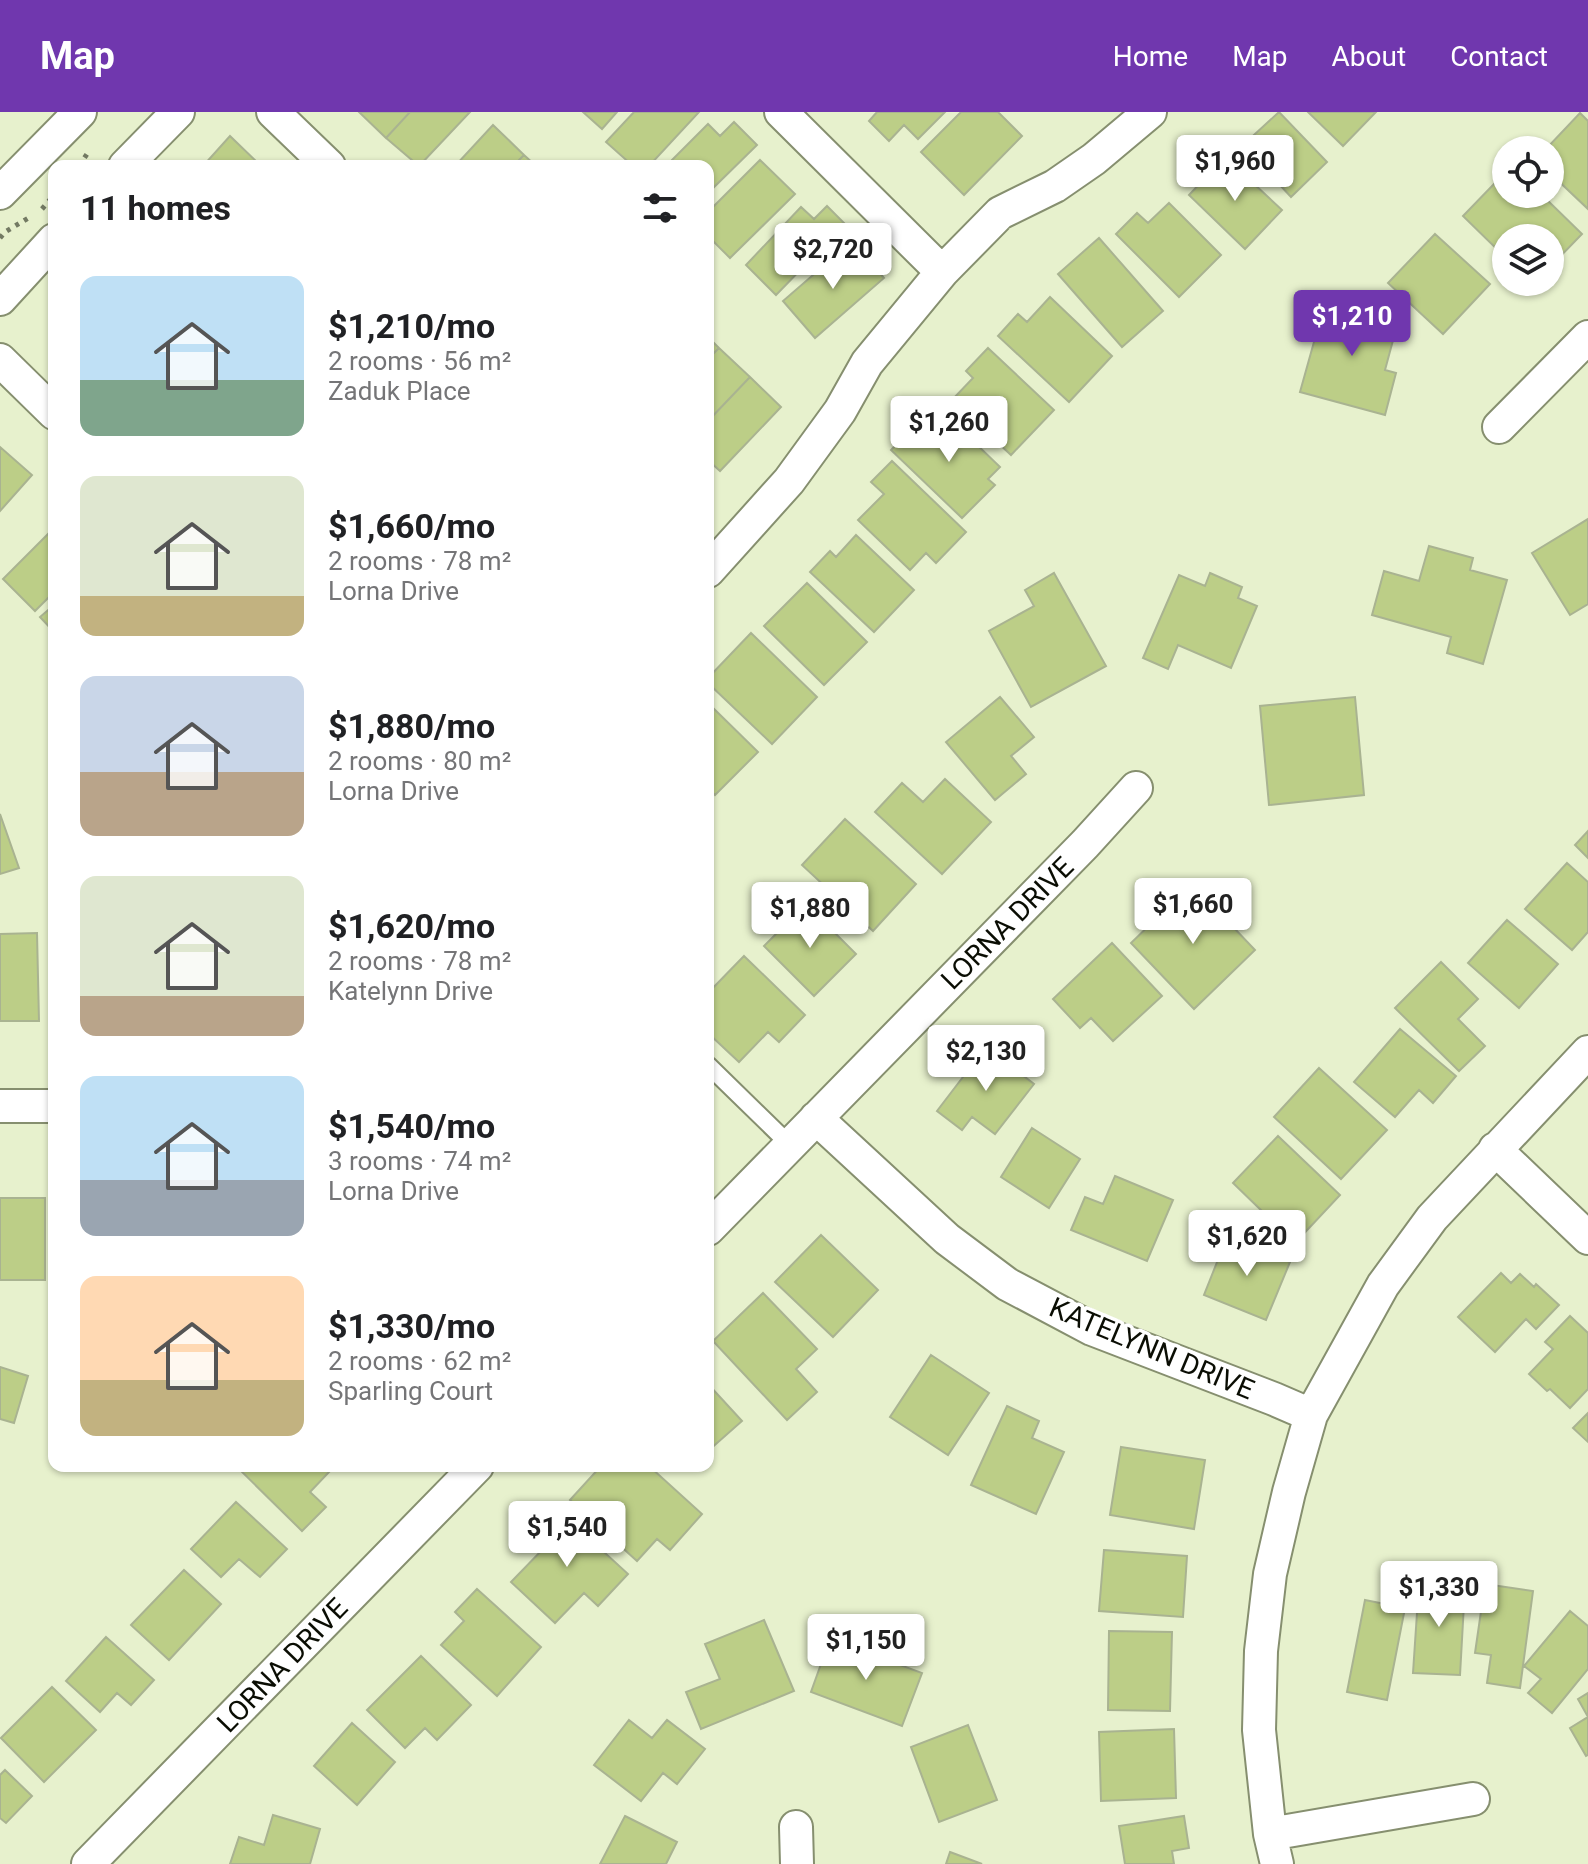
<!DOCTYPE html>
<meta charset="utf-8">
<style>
body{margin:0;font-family:Roboto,sans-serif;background:#f6f6f6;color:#202124;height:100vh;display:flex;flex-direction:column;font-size:30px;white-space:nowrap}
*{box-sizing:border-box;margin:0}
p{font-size:26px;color:#757577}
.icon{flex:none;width:44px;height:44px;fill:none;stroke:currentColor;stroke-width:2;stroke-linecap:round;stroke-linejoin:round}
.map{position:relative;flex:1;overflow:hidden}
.details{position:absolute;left:48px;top:48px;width:666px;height:1312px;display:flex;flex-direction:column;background:#fff;border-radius:16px;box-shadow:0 2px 6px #0004}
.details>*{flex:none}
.controls{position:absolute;left:1492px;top:24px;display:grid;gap:16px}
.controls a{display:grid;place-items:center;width:72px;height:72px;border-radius:50%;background:#fff;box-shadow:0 2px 6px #0004;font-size:40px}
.price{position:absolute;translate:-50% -68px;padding:0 18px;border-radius:8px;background:#fff;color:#222;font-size:26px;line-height:52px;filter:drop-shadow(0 2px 4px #0008)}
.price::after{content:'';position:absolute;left:50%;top:48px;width:24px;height:18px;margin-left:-12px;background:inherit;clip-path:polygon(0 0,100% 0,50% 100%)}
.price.active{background:#7037ae;color:#fff}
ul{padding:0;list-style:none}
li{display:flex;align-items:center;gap:24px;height:200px;padding:0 32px}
li span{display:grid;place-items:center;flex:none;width:224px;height:160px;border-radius:16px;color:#555}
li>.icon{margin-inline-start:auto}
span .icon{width:96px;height:96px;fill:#fffc;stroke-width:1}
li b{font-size:34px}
h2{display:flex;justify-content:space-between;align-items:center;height:96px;padding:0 32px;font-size:34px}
header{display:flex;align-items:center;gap:48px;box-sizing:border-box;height:112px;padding:0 40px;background:#7037ae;color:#fff}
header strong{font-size:38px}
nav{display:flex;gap:44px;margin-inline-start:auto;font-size:28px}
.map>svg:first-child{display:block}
.building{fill:#bcce87;stroke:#a9b391;stroke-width:2}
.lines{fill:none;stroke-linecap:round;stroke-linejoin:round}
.lane-casing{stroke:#868f6f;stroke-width:20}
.street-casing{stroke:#868f6f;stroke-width:36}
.path{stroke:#737a63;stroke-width:5;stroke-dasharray:4 6;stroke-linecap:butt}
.lane{stroke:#fff;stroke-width:16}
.street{stroke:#fff;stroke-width:32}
.labels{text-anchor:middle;stroke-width:7;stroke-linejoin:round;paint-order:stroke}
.street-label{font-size:28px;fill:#0a0d03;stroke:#fff}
</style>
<header>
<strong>Map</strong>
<nav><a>Home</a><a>Map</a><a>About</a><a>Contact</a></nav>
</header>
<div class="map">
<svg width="1588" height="1752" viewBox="0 0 1588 1752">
<rect width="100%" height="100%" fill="#e7f1cd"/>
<path class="building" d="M359 0H410L386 26Z
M410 0H470L419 54 386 26Z
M583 0H617L602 17Z
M634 0H699L649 54H633L606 30Z
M877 0H945L918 27 904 13 889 29 869 9Z
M961 0H998L1022 24 964 83 921 40Z
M1279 0 1327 50 1291 85 1243 33Z
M1308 0H1376L1343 34Z
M1580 1 1588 9V97L1550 61V38H1545Z
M734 10 757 33 708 81V54H666L708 12 720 24Z
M493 13 524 43 513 54H455Z
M230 24 261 54H203Z
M524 43 536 54H513Z
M1225 45 1282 98 1245 137 1189 83Z
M760 48 795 82 730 146 708 124V100Z
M1495 71 1507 82H1541L1582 122 1550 155V126H1506V146L1463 104Z
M1169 91 1221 143 1179 185 1116 122 1137 101 1148 111Z
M827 94 845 112 776 183 746 153 801 95 814 107Z
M1435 122 1490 172 1443 222 1388 171Z
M1099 126 1163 199 1122 235 1058 162Z
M842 138 851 149 862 140 884 166 815 226 783 189Z
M1050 185 1112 244 1069 290 998 224 1018 202 1027 210Z
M1326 187 1399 206 1385 258 1396 261 1385 303 1300 280Z
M708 225 719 236 708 247Z
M719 236 750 265 708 309V247Z
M988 236 1054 298 1011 343 952 288 973 266 966 259Z
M750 265 781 295 720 359 708 348V309Z
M945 302 1000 355 988 367 995 373 962 406 891 338 916 312 926 321Z
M0 335 32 363 0 399Z
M892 349 966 420 936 451 926 441 910 458 858 408 884 382 871 370Z
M1588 407V492L1570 503 1532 441Z
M54 416V480L35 499 3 467Z
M856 423 914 478 874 520 810 460 830 439 836 445Z
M1429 434 1473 446 1470 458 1507 468 1483 552 1447 541 1451 525 1372 503 1384 459 1419 469Z
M1054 461 1106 554 1031 595 989 519 1034 494 1025 478Z
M1210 461 1242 475 1238 486 1257 494 1231 556 1178 533 1168 557 1143 546 1179 463 1205 474Z
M807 471 867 530 824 573 764 514Z
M54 493V520L40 505Z
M751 521 817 585 772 632 708 571V566Z
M1000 585 1034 625 1011 644 1026 662 995 688 946 630Z
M1355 585 1364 683 1269 693 1260 594Z
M708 591 758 640 715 683 708 676Z
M945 667 991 710 942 762 875 700 902 671 923 690Z
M0 702 19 756 0 762Z
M845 707 916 772 873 819 802 753Z
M1588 719V746L1575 733Z
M1567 751 1588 770V820L1572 838 1525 797Z
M1192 772 1255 838 1194 897 1131 831Z
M806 792 856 842 814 884 764 834Z
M1507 808 1558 852 1519 896 1468 851Z
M37 821 39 909H0V822Z
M1112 831 1162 884 1113 929 1091 906 1080 916 1053 887Z
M744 844 805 903 779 930 768 920 739 950 708 921V881Z
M1441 850 1478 887 1458 907 1485 934 1459 959 1395 896Z
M1400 917 1456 964 1433 991 1419 978 1395 1005 1354 970Z
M986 935 1034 972 995 1022 972 1005 962 1018 937 999Z
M1319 956 1387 1018 1341 1067 1274 1005Z
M1032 1016 1080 1047 1049 1096 1001 1065Z
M1278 1024 1340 1083 1295 1131 1233 1071Z
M1115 1064 1173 1088 1147 1149 1071 1118 1085 1085 1103 1092Z
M0 1086H45V1168H0Z
M821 1123 878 1178 833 1225 775 1170Z
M1227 1125 1290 1150 1266 1208 1204 1183Z
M1501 1161 1511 1171 1520 1162 1534 1175 1536 1172 1559 1193 1536 1217 1526 1207 1495 1240 1458 1205Z
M763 1181 817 1237 796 1257 817 1280 787 1308 713 1229Z
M1570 1204 1588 1221V1277L1570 1296 1550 1277 1547 1279 1529 1262 1553 1237 1545 1230Z
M931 1243 989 1281 948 1343 890 1305Z
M0 1255 28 1264 14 1311 0 1307Z
M708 1272 742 1309 708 1339Z
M1007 1294 1039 1309 1032 1326 1064 1340 1036 1402 971 1373Z
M1588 1301V1330L1573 1316Z
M1121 1335 1205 1348 1194 1417 1110 1403Z
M325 1354 330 1359 310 1380 326 1395 302 1419 237 1355Z
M601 1354H649L702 1402 670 1438 657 1427 637 1449 570 1388Z
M236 1390 287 1437 260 1465 239 1447 221 1465 191 1437Z
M557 1397 628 1462 598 1494 584 1481 555 1511 511 1470 545 1435 532 1424Z
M1104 1438 1187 1444 1183 1505 1099 1499Z
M184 1458 221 1492 169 1548 131 1513Z
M1419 1471 1465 1474 1460 1563 1413 1561Z
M1485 1472 1533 1479 1520 1576 1487 1571 1491 1543 1475 1541Z
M477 1477 541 1535 497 1584 441 1533 464 1509 455 1500Z
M1365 1488 1405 1496 1387 1588 1347 1580Z
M1570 1499 1588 1514V1557L1552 1601 1528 1581 1541 1567 1524 1554Z
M764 1508 794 1579 701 1617 686 1580 720 1567 705 1532Z
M1109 1519 1172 1520 1170 1599 1108 1598Z
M106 1525 154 1568 131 1593 117 1581 100 1600 66 1569Z
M830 1527 922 1561 902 1614 811 1580Z
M421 1544 471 1593 437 1628 425 1616 405 1636 367 1598Z
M52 1575 96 1618 44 1670 1 1626Z
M1588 1581V1605L1578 1587Z
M1588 1605V1643L1586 1644 1570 1616Z
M629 1608 652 1626 667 1608 705 1637 677 1672 663 1661 641 1689 594 1653Z
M352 1611 395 1650 357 1693 314 1654Z
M968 1613 997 1688 939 1710 911 1635Z
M1174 1617 1176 1686 1101 1689 1099 1620Z
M5 1658 32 1684 6 1711 0 1706V1663Z
M273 1703 320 1717 310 1752H230L239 1725 264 1733Z
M625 1704 677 1730 666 1752H600Z
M1184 1704 1189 1736 1172 1739 1174 1752H1125L1119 1714Z
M950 1740 982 1752H946Z"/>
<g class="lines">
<g class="lane-casing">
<path id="lane" d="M708 953 790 1033"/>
</g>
<g class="street-casing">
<path id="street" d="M273 0 329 54
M781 0 942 160
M125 54 178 0
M0 81 80 0
M0 187 54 128
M0 248 54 301
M1499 315 1588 225
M708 459 789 369 840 299 867 251 942 160 1000 101 1055 74 1094 47 1150 0
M0 994H54
M816 1006 947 1127 1007 1172 1092 1217 1274 1287 1311 1303
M1495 1037 1588 1126
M708 1117 1085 732 1136 676
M796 1715 797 1752
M1270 1722 1473 1687
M88 1752 477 1354
M1277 1752 1270 1722 1259 1618 1261 1539 1270 1462 1289 1380 1311 1303 1383 1173 1432 1106 1588 940"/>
</g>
<path class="path" d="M79 54 89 39
M42 97 54 83
M0 126 5 120 30 105"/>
<use href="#lane" class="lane"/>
<use href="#street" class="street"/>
</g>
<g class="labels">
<g class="street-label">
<text transform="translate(1007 811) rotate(-45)" y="10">LORNA DRIVE</text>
<text transform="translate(1152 1236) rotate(23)" y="10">KATELYNN DRIVE</text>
<text transform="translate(282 1553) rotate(-46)" y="10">LORNA DRIVE</text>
</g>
</g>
</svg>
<div class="controls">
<a><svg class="icon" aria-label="locate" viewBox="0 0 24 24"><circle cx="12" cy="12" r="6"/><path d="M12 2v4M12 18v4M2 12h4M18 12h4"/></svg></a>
<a><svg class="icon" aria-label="layers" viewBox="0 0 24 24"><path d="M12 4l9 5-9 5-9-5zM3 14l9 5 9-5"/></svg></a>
</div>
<b class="price" style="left:1235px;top:91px">$1,960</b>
<b class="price" style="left:833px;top:179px">$2,720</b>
<b class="price active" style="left:1352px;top:246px">$1,210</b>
<b class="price" style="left:949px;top:352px">$1,260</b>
<b class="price" style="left:1193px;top:834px">$1,660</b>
<b class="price" style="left:810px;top:838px">$1,880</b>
<b class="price" style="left:986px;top:981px">$2,130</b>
<b class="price" style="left:1247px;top:1166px">$1,620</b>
<b class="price" style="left:567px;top:1457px">$1,540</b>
<b class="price" style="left:1439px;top:1517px">$1,330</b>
<b class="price" style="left:866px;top:1570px">$1,150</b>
<section class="details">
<h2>11 homes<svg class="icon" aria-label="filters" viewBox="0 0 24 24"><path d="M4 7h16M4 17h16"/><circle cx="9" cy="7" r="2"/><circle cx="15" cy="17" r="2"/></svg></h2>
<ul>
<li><span style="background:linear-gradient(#bfe0f5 65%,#7fa58c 0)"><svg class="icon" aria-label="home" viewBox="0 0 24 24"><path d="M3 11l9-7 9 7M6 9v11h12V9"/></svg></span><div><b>$1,210/mo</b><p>2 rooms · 56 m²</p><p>Zaduk Place</p></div></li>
<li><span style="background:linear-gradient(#dfe7d0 75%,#c2b280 0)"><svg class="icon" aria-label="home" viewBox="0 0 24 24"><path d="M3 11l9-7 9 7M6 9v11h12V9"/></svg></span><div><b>$1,660/mo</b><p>2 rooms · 78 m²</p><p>Lorna Drive</p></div></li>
<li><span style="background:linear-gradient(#c9d6e8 60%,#b9a48a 0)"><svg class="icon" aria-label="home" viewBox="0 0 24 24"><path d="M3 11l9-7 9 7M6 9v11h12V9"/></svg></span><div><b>$1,880/mo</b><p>2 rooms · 80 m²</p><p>Lorna Drive</p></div></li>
<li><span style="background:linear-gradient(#dfe7d0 75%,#b9a48a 0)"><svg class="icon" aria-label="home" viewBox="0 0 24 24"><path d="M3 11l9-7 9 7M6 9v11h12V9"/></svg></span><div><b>$1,620/mo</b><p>2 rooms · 78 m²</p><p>Katelynn Drive</p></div></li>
<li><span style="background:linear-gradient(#bfe0f5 65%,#9aa5b1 0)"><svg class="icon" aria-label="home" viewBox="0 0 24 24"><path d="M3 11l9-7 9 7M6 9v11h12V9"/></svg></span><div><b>$1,540/mo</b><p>3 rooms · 74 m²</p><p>Lorna Drive</p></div></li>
<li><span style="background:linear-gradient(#ffd9b3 65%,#c2b280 0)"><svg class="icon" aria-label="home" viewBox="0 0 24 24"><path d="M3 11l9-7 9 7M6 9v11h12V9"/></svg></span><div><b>$1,330/mo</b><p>2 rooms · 62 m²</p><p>Sparling Court</p></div></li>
</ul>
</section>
</div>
